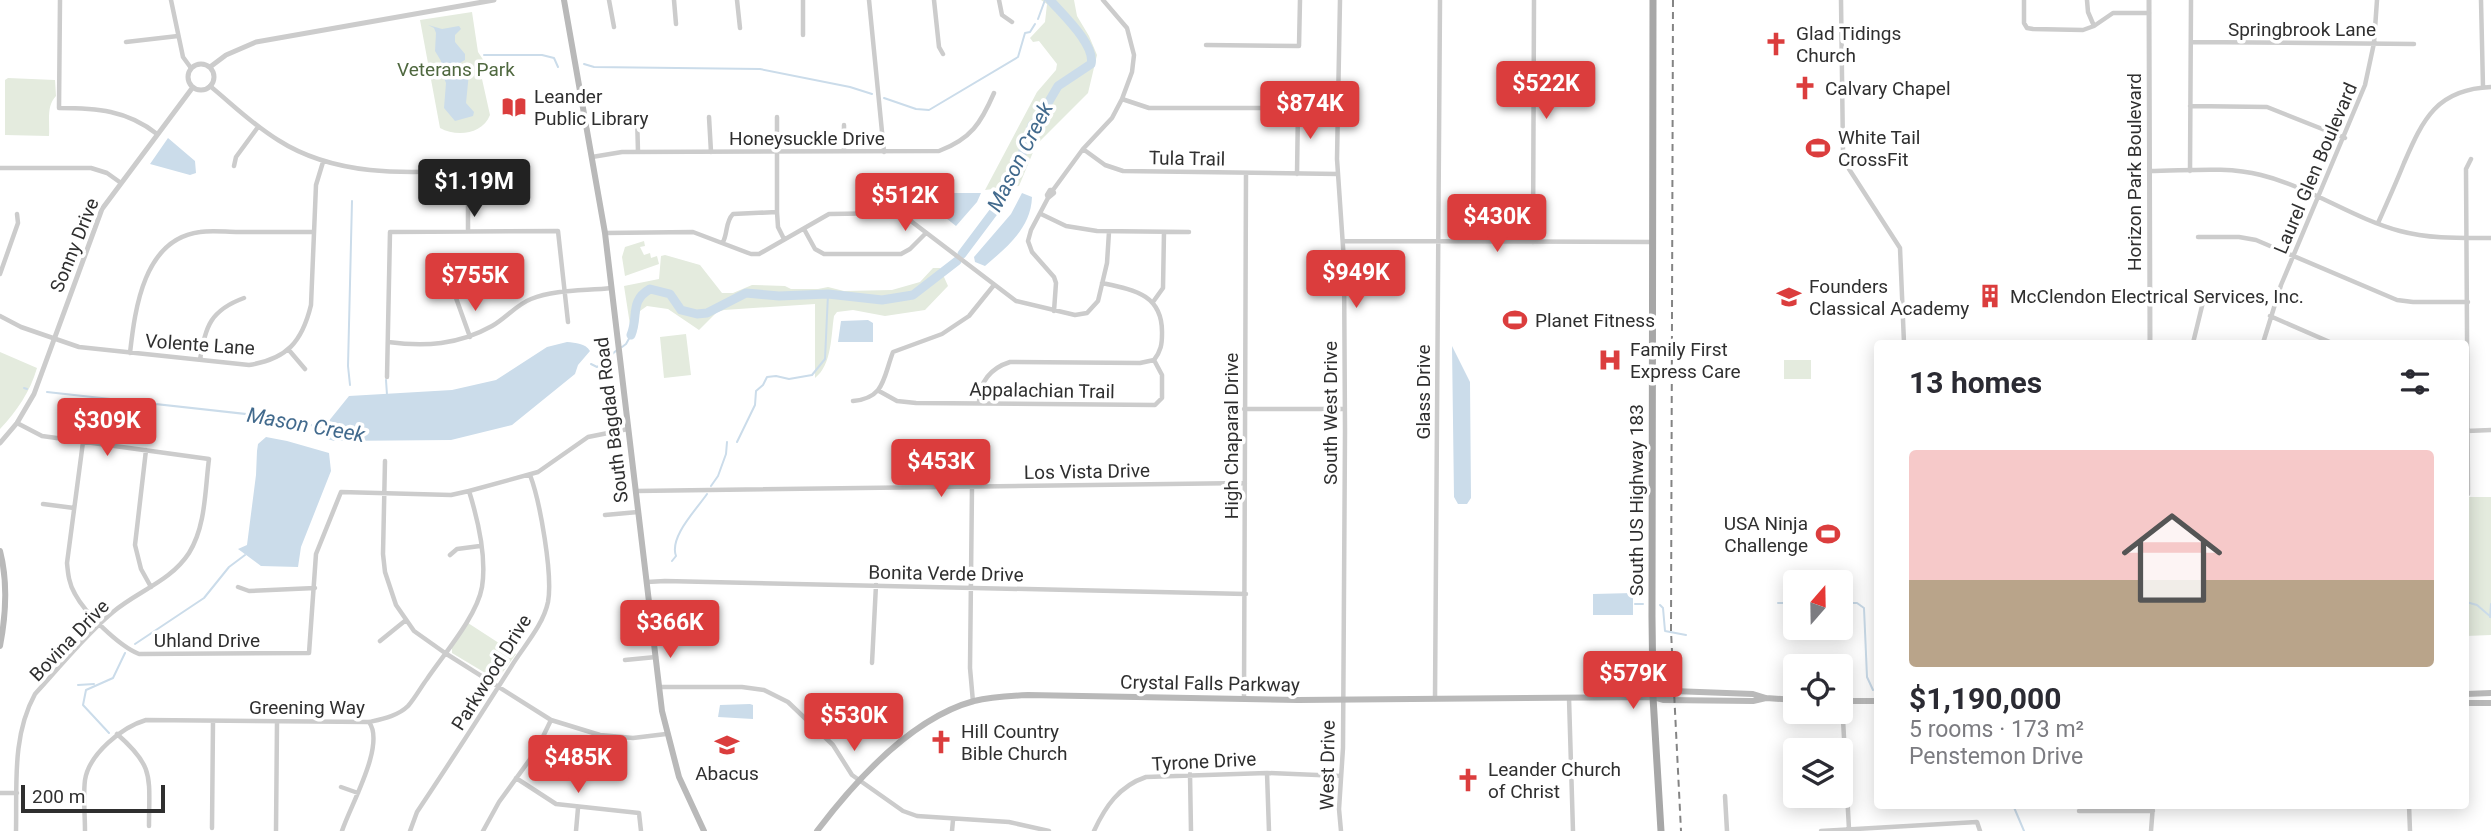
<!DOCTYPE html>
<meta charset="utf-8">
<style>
body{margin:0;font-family:Roboto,sans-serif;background:#f2f2f3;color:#2b2b33;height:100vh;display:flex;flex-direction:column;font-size:26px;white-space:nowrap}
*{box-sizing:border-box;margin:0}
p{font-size:23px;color:#7c7c81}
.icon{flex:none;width:38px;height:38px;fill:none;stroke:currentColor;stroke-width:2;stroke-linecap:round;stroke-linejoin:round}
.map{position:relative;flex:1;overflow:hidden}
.details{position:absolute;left:1874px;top:340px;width:595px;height:469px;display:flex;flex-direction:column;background:#fff;border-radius:7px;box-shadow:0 4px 18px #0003}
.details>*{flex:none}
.needle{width:46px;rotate:20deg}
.controls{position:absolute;left:1783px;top:570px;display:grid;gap:14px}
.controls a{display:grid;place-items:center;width:70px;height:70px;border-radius:7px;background:#fff;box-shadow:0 4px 18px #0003;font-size:35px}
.scale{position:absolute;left:21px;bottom:18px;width:144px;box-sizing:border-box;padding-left:7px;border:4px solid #2f2f2f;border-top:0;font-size:19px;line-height:24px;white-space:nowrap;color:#2f2f2f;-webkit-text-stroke:5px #fff;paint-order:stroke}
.price{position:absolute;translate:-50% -60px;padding:0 16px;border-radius:7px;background:#db3d3d;color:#fff;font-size:23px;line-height:46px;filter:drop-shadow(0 2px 4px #0008)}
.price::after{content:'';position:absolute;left:50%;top:42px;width:21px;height:16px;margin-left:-10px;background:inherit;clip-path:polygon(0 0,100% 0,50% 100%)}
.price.selected{background:#222;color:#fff}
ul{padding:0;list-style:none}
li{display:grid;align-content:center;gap:14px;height:371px;padding:0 35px}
li span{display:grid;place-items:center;height:217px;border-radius:7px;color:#555}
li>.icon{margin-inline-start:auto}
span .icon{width:126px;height:126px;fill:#fffc;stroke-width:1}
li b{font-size:30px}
h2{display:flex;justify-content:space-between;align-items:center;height:84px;padding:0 35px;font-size:30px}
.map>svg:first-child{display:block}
.green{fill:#e4ebde}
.water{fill:#cbdcea}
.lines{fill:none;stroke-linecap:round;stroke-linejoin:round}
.stream{stroke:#cbdcea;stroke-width:2}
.river{stroke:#cbdcea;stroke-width:9}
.minor{stroke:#ccc;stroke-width:4.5}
.tertiary{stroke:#ccc;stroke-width:5}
.secondary{stroke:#b9b9b9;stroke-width:6}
.primary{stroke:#a7a7a7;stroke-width:7}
.rail{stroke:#848484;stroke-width:2;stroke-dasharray:7 5;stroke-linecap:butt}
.labels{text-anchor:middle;stroke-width:7;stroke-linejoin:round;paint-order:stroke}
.street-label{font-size:19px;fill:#2f2f2f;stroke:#fff}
.poi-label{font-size:19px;fill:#2f2f2f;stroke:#fff;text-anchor:start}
.park-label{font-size:19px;fill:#4f683f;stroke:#fff}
.water-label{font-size:21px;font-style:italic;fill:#426a8d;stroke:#fff}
</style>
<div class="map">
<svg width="2491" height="831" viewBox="0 0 2491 831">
<rect width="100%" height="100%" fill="#fff"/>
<path class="green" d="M1041 0H1074L1077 16 1089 36 1097 55 1088 93 1036 145 1019 186 985 190 1037 92 1056 70 1057 64 1039 41 1033 42 1030 38 1045 22 1047 4Z
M472 12 478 52 486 64 482 79 490 115C482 135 456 137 440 128L420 20Z
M8 78 55 80 56 96C46 106 50 122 49 136L5 135V80Z
M644 241 645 246 640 247 644 255 650 253 651 258 657 256 659 264 625 276 622 257 625 247Z
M665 255 700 265 722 293H733L752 285 785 286 791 289H818L828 287 844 291 892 290 920 282 933 268H940L948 286 925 310 885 316 853 310 837 312 834 316C831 335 832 365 815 378V304L724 310 717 312 699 330 668 309 647 306 640 311 634 334 631 331 624 286 659 279 661 256Z
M686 334 691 375 664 378 660 337Z
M0 352 37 368C30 392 17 411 0 429Z
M1784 360H1811V379H1784Z
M2466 497H2491V635L2466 636Z
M468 623 516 654 497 680 452 653V647Z"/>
<path class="water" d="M428 25 442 29 459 26 461 29 455 35V42L465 54V60L460 63V68L464 74 469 73 466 103 474 112 473 116 455 121 444 108 446 83 441 71V61L435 51 436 33 434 28Z
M168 138 195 161 196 173 190 175 150 164Z
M927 193H981L977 202 956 226 927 203Z
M1022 193 1032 197C1031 228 1007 247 985 266L975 262 974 257 1011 214Z
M868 320 873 323V342H838L841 321Z
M567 342C576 343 585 343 590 351L578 365 575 374 512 425 451 440 334 441 328 439V422L349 396 452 390 496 380 547 347Z
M1452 346 1470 382 1471 498 1467 504H1458L1454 497Z
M266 437 287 441 329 453 331 471 301 547 298 567 261 566 238 549 247 545 256 475 257 451 258 444Z
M1633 593V615H1593V594Z
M750 704 753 705V719L718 717 720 705Z"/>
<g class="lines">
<path class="stream" d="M1038 19 1045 0
M484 55H542L554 58 558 67
M584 64 594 67 760 69 850 87 872 94
M884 98 916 109 929 110 1018 57 1025 33 1030 32 1035 24
M622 347 626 344 631 335
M591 364 597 367 617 350
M386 380 387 395
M350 385 348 366 352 201
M24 388 27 389
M47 392 282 418 330 430
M737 442 755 405 756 391 763 385 767 377 776 376 789 379 812 375 825 359 828 294
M711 486 718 476 726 454 727 442
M672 561 676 556C669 537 696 510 707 494
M2466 602 2477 605 2491 617
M1778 603H1796
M1841 603H1857L1864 608 1867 677 1873 690
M1635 604H1643
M1660 605 1663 608 1665 631 1686 635
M2490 617 2491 604
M135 644 204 598 229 567 245 555
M78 685 94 684
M109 733 83 705 86 690 113 678 125 653
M2013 805 2024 831"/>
<path class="river" d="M962 254 995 210 1016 171 1032 125 1038 120 1058 86 1091 64C1096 45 1062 14 1050 0
M631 335C639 316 629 301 650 289L670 294 681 310 697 314 707 313 746 293 779 296 828 294 882 300 913 295 957 261"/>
<path class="minor" d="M60 0 59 108C96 108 127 110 157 134
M171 0 183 57 191 68
M609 0 614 27
M674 0 676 24
M737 0 740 28
M803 0V35
M869 0 884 152
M934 0 939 47 943 54
M999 0 1002 15 1012 22
M1340 0 1337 159 1344 261 1345 431 1343 748 1339 809 1341 831
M1841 0 1843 151 1849 169 1900 248 1904 343
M2024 0V23L2027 28 2033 29 2083 30 2094 26 2113 13H2149
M2087 0 2088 12 2094 26
M2481 0 2483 87
M126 42 178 36
M2191 42 2414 44
M1206 45 1299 46 1300 0
M210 86C232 104 253 125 278 140 334 176 404 174 468 170V231
M1122 99 1149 108H1298L1297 174
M2190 106 2267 107 2345 138
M637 115 638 152
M709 117 711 152
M777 117V212L778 227 784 239
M844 125V151
M1083 149 1105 165 1123 171 1338 174
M592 157 622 152 939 151C971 139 981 123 994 93
M234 166 236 157 258 127
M0 168H91L107 173 121 183
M2149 171C2186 171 2226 166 2261 175 2310 187 2352 218 2400 231 2430 239 2461 238 2491 238
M2190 171 2191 0
M1053 190 1054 193 1048 198 1031 230 1028 241 1032 252 1054 277 1056 283 1054 311
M1048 198 1047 195 1050 190H1053L1083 149 1112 118 1122 99 1132 72 1134 55 1127 28 1103 0
M1041 214 1066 226 1097 231 1189 232
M2378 223C2387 203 2396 183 2404 163 2423 119 2437 89 2491 87
M804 229 815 249 824 254H901L910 249 926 233
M605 233 693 232 751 254H759L829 214 896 213 903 215 1016 301 1075 315 1087 313 1098 301 1107 263 1109 232
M2198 237H2239L2256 240 2397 300 2413 302H2468
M1343 241 1652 242
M723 242C728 233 725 222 733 214L777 212
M1533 242 1534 0
M0 274 18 223 17 214
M456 298 470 337
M1153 302 1163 288 1164 232
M0 316 21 327 79 347 249 365C287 359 302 342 311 305L316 185 323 162
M2270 316 2332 343
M388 342C425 347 458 345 492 326 506 318 516 305 531 299 555 289 586 291 611 288
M2193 343 2203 302
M2263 343 2281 285 2365 85 2374 43 2377 0
M288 349 305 369
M130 353C135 308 144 239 200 232 212 230 226 232 238 232 263 232 289 232 314 232
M200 360C205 326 211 310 244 298
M387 377 390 232 558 231 568 322
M879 391 897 401 916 403 1155 405 1162 398V375L1154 360
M853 401C885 398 883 378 893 352L942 334 969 316 994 285
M979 402C979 382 991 368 1010 362L1140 363 1154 360C1161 351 1162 344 1162 334 1163 295 1135 290 1102 283
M1244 409H1344
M2467 431 2491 430
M83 442 67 563C68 574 69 584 75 594 85 613 119 646 139 654L309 653 316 554 341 492 451 495 469 491 538 472 588 437 628 429
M146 450 135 545 141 569 151 587
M385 461 383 554 385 572 396 605 414 631 445 653 551 720 600 735 633 738 666 734
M972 487 970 668 973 702
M636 491 1245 483
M2466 494H2468L2466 169 2471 159
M43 504 74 508
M605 515 638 512
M450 555 457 549 480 546
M647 582 665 581 1246 594
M238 587 249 591 315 588
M380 641 406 620
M625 660 656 657
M872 663 876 585
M659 687H742L764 690 788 702 833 745 852 775 903 811 917 816 1009 822 1049 831
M1569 698 1573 831
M1244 699 1246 173
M1435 699 1440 0
M1842 701 1849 829
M117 734C155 767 149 777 149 826
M1267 773 1269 831
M1190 774 1191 831
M516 778 556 804 639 813 641 831
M341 787 358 793
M0 793H17
M1725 796 1727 831
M2409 805 2410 831
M2079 811H2153
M212 828 213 721
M16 831C17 784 12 736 35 694 60 667 85 635 113 612 138 591 171 581 189 553 206 526 205 489 209 459L42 436 17 423
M85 831C85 815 83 796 85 780 89 754 122 727 146 720L369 722C382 719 398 716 408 706 415 698 421 687 427 679 444 654 477 616 482 587 487 556 478 520 469 491
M276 831 277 722
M342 831C350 806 386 745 369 722
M410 831 417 812C449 764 480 716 511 667 523 647 543 626 548 602 553 575 540 501 530 475
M483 831 499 802 536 751 551 720
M576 831 578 808
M952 831 953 820
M1094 831C1105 807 1119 786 1146 777L1267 773 1341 776
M1821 831 1977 822 1980 831
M2151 831 2153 805"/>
<path class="tertiary" d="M2149 0 2150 343
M188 77a13 13 0 1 1 26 0a13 13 0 1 1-26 0Z
M210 67 226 55 256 42 494 0
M0 443 17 423 34 394 102 209 193 87"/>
<path class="secondary" d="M564 0 605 233 662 711 679 777 704 831
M0 551C8 582 6 615 0 646
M2466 694 2491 693
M1653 697 1663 692 1673 691 1753 694 1766 698 1796 700
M1841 701H1878
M2466 703H2491
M817 831C855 781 911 718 974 701 991 697 1009 696 1028 695L1298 700 1653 697 1663 700 1753 701 1766 698"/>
<path class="primary" d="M1653 0 1652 617 1653 697 1661 831"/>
<path class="rail" d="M1673 0 1671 631 1681 831"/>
</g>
<defs>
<g id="church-bare" transform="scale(1.89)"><path d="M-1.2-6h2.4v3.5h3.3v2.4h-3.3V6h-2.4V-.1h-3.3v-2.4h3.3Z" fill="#db3d3d" stroke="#fff" stroke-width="2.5" paint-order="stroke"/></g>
<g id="library-bare" transform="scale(1.89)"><path d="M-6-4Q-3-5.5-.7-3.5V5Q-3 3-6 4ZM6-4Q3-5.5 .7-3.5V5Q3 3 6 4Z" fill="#db3d3d" stroke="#fff" stroke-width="2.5" paint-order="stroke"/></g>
<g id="stadium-bare" transform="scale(1.89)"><path d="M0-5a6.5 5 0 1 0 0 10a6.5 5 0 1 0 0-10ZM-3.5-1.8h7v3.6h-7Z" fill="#db3d3d" stroke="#fff" stroke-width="2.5" paint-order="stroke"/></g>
<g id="building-bare" transform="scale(1.89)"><path d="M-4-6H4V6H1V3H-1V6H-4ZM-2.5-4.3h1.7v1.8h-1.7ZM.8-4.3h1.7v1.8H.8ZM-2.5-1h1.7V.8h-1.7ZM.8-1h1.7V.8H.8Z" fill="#db3d3d" stroke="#fff" stroke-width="2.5" paint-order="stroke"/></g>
<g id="school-bare" transform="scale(1.89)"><path d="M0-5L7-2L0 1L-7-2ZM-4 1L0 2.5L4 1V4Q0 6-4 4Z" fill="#db3d3d" stroke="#fff" stroke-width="2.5" paint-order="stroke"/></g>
<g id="hospital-bare" transform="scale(1.89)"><path d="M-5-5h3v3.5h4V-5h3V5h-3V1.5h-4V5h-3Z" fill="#db3d3d" stroke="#fff" stroke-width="2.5" paint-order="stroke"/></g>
</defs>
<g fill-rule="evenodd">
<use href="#church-bare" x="1776" y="44"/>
<use href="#church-bare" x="1805" y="88"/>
<use href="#library-bare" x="514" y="107"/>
<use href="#stadium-bare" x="1818" y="148"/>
<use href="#building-bare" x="1990" y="296"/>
<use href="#school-bare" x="1789" y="297"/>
<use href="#stadium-bare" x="1515" y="320"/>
<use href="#hospital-bare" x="1610" y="360"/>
<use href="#stadium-bare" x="1828" y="534"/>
<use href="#church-bare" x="941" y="742"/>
<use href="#school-bare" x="727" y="745"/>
<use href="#church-bare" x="1468" y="780"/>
</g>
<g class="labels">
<g class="street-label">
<text x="2302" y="36">Springbrook Lane</text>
<text x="807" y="145">Honeysuckle Drive</text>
<text transform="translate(1187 158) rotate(1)" y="7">Tula Trail</text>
<text transform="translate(2315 168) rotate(-67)" y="7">Laurel Glen Boulevard</text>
<text transform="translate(2134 172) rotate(-90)" y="7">Horizon Park Boulevard</text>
<text transform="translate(74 245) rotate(-68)" y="7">Sonny Drive</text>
<text transform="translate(200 344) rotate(4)" y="7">Volente Lane</text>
<text transform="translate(1042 390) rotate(1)" y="7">Appalachian Trail</text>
<text transform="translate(1423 392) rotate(-90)" y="7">Glass Drive</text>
<text transform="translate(1330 413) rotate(-90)" y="7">South West Drive</text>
<text transform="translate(611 420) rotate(-97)" y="7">South Bagdad Road</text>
<text transform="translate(1231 436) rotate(-90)" y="7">High Chaparal Drive</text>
<text transform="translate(1087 471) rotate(-1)" y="7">Los Vista Drive</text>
<text transform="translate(1636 500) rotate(-90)" y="7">South US Highway 183</text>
<text transform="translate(946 573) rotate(1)" y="7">Bonita Verde Drive</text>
<text transform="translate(69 640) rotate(-46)" y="7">Bovina Drive</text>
<text x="207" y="647">Uhland Drive</text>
<text transform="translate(491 672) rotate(-58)" y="7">Parkwood Drive</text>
<text transform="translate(1210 683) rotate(1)" y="7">Crystal Falls Parkway</text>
<text x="307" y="714">Greening Way</text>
<text transform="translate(1204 761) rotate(-3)" y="7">Tyrone Drive</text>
<text transform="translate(1327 765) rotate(-89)" y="7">West Drive</text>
</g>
<g class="poi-label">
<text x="1796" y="40">Glad Tidings<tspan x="1796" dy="22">Church</tspan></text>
<text x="1825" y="95">Calvary Chapel</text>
<text x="534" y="103">Leander<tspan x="534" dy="22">Public Library</tspan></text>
<text x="1838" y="144">White Tail<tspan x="1838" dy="22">CrossFit</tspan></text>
<text x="1809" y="293">Founders<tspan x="1809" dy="22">Classical Academy</tspan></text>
<text x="2010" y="303">McClendon Electrical Services, Inc.</text>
<text x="1535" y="327">Planet Fitness</text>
<text x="1630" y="356">Family First<tspan x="1630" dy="22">Express Care</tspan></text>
<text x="1808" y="530" text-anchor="end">USA Ninja<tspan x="1808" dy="22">Challenge</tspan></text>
<text x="961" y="738">Hill Country<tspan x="961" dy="22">Bible Church</tspan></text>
<text x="1488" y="776">Leander Church<tspan x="1488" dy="22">of Christ</tspan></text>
<text x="727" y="780" text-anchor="middle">Abacus</text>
</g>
<g class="park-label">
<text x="456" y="76">Veterans Park</text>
</g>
<g class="water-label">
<text transform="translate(1020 157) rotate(-63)" y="7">Mason Creek</text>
<text transform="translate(306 425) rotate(10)" y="7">Mason Creek</text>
</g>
</g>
</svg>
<div class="controls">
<a><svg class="needle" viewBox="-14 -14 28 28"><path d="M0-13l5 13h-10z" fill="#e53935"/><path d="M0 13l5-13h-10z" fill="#7c7c81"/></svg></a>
<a><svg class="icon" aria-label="locate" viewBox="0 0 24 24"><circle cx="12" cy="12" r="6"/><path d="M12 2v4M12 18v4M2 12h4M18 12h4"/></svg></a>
<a><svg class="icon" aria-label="layers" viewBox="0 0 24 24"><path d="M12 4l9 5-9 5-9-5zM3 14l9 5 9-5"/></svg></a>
</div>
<div class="scale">200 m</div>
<b class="price" style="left:1546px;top:121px">$522K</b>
<b class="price" style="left:1310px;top:141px">$874K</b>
<b class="price selected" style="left:474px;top:219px">$1.19M</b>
<b class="price" style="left:905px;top:233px">$512K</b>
<b class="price" style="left:1497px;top:254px">$430K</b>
<b class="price" style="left:1356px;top:310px">$949K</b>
<b class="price" style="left:475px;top:313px">$755K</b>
<b class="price" style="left:107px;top:458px">$309K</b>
<b class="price" style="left:941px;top:499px">$453K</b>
<b class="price" style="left:670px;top:660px">$366K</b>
<b class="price" style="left:1633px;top:711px">$579K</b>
<b class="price" style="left:854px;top:753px">$530K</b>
<b class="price" style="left:578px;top:795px">$485K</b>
<section class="details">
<h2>13 homes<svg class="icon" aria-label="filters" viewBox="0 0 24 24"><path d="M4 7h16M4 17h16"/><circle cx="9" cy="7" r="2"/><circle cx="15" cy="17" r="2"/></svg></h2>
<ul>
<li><span style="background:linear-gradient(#f6c9c9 60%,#b9a48a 0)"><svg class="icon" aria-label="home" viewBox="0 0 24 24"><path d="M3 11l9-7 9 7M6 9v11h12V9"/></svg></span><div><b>$1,190,000</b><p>5 rooms · 173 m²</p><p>Penstemon Drive</p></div></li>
</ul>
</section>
</div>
